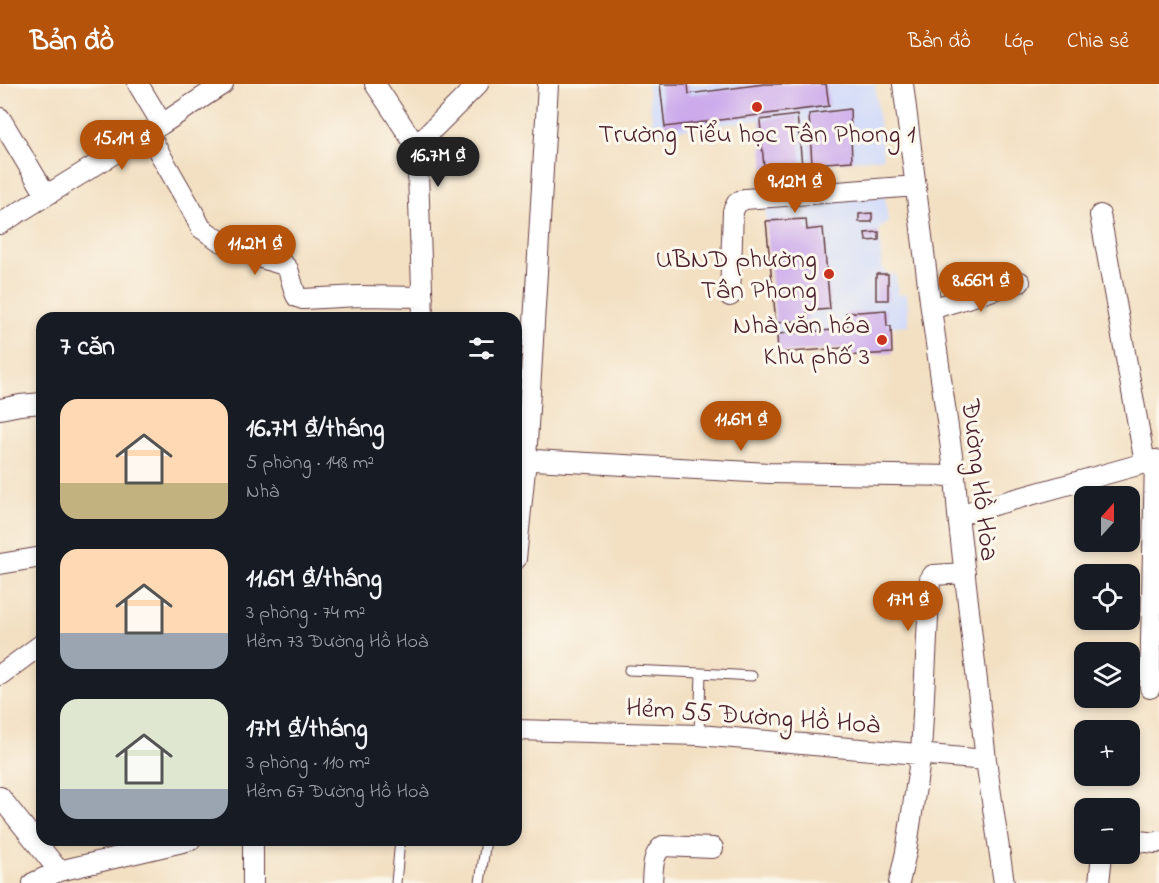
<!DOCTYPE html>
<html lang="vi">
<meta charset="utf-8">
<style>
body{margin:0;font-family:"Indie Flower",sans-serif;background:#20242c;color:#f1f3f6;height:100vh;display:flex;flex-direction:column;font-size:22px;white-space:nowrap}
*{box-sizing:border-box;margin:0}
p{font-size:20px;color:#9ea1a6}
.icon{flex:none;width:33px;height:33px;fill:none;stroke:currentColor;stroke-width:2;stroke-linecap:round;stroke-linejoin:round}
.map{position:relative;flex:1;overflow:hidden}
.panel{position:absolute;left:36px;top:228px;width:486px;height:534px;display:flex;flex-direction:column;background:#171b24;border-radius:18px;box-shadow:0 3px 9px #0003}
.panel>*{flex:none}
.needle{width:39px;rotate:21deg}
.tools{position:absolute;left:1074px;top:402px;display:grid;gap:12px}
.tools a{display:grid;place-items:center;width:66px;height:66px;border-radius:12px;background:#171b24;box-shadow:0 3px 9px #0003;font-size:30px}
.price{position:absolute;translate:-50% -51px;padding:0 14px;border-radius:21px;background:#b45309;color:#fff;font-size:20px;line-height:39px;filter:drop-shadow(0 2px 3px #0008)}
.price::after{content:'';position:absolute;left:50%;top:36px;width:18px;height:14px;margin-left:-9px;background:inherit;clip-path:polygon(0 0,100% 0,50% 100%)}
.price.active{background:#222;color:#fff}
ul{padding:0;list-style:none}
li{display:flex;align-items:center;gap:18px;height:150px;padding:0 24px}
li span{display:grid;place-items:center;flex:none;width:168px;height:120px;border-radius:18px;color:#555}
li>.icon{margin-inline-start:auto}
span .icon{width:72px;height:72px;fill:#fffc;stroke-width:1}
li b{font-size:26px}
h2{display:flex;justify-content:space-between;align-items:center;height:72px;padding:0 24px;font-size:26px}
header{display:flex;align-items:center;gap:36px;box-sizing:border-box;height:84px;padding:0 30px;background:#b45309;color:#fff}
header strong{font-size:28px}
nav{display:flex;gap:33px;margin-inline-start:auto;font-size:21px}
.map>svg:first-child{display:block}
.built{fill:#d0daf9}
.building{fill:#caa7eb}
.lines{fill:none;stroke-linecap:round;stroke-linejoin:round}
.service-casing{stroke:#633c42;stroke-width:11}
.minor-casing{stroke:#633c42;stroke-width:22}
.service{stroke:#fff;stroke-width:9}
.minor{stroke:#fff;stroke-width:20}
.poi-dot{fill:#c8321e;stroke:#fbf7ec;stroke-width:2}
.labels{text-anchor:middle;stroke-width:6;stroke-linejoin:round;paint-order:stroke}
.poi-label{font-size:27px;fill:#4a1f2b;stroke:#fbf7ec;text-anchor:end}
.street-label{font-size:27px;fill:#4a1f2b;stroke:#fbf7ec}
</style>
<header>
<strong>Bản đồ</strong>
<nav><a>Bản đồ</a><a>Lớp</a><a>Chia sẻ</a></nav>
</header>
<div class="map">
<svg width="1159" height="799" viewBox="0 0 1159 799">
<rect width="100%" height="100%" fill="#fbf7ec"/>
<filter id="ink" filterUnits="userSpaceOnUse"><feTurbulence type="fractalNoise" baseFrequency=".0167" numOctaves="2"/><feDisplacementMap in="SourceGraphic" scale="12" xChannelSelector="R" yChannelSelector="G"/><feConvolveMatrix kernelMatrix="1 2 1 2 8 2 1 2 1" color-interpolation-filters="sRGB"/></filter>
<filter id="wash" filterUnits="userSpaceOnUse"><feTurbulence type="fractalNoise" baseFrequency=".008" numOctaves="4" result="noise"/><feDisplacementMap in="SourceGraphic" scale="24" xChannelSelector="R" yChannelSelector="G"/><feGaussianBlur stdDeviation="1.35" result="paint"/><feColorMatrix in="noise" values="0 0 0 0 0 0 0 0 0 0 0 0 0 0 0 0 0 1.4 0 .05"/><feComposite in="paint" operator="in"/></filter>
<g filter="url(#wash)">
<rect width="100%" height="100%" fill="#f3e0c3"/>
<path class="built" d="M647 0H875L883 74 764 84 760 36 654 49Z
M885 112 888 139 881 142 879 148 882 181 883 184 888 190H896L898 211 907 210 909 241 841 246 778 269 765 120Z"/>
<g id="blocks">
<path class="building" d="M660 0H688L689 10 764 0H826L829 22 665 43Z
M850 25 852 77 812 80 809 30Z
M797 31 802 81 764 84 760 36Z
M872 129V138H859V130Z
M806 135 807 146 823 144 830 225 807 227 808 236 776 239 766 137Z
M879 148V156L866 157 865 149Z
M876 190H888V216H876Z
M886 226 887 242H891L892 269 843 272 842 264 778 269 777 250 848 245 846 229Z"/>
</g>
</g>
<g filter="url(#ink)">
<use href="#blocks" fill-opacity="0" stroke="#633c42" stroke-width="1.5"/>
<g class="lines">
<g class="service-casing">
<path id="service" d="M629 586 701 589
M699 651 701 589 752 592
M396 799 400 756
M480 799 486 756"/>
</g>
<g class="minor-casing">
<path id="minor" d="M138 0 162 40
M375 0 416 62 418 89 423 234
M903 0 931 225 955 392 958 431 986 676 1004 799
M0 34 46 111
M148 49 192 126 201 144 220 157 255 172 284 181 288 185 295 209 297 213 303 215 359 212 423 213
M416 62 478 0
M1100 131 1145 379
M0 140 162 40 223 0
M730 212 733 127 737 119 745 115 916 102
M931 225 1020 198
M0 325 20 321 42 319
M516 375 769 389 955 392
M958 431 1156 376
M516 475 526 376 548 0
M0 480 42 473
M0 591 42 560
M1150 604 1155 376
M516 646 699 651 986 676
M0 713 59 787
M1130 756 1156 759 1159 757
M33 799 59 787 191 756
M253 799V756
M652 799C653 785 652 771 663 762L713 764
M899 799 906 768 921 670 930 495 933 491 965 489
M1099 799 1102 770"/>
</g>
<use href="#service" class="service"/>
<use href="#minor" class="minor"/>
</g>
</g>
<g class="poi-dot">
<circle cx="757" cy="23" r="6"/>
<circle cx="829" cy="190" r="6"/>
<circle cx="882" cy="256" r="6"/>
</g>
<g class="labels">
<g class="poi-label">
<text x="757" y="58" text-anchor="middle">Trường Tiểu học Tân Phong 1</text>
<text x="817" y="183">UBND phường<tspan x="817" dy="31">Tân Phong</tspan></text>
<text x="870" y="249">Nhà văn hóa<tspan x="870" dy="31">Khu phố 3</tspan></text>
</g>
<g class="street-label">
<text transform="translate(981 396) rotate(83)" y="9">Đường Hồ Hòa</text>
<text transform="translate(753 631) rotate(4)" y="9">Hẻm 55 Đường Hồ Hoà</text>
</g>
</g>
</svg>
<div class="tools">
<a><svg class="needle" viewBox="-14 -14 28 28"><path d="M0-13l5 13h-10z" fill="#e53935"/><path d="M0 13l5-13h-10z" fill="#9ea1a6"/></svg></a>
<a><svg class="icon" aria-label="locate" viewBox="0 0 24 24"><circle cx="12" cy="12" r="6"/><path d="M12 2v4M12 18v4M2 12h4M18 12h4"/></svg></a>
<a><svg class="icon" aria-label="layers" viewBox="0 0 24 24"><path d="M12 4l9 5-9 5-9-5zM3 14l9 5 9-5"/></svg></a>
<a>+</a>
<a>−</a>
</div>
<b class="price" style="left:122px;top:87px">15.1M ₫</b>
<b class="price active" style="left:438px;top:104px">16.7M ₫</b>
<b class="price" style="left:795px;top:130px">9.12M ₫</b>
<b class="price" style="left:255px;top:192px">11.2M ₫</b>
<b class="price" style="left:981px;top:229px">8.66M ₫</b>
<b class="price" style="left:741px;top:368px">11.6M ₫</b>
<b class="price" style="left:908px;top:548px">17M ₫</b>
<section class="panel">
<h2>7 căn<svg class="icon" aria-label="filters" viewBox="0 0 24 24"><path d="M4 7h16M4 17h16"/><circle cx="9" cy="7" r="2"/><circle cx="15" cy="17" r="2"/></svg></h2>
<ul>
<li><span style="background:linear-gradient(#ffd9b3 70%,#c2b280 0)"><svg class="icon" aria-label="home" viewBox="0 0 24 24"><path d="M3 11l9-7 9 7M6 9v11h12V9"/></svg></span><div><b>16.7M ₫/tháng</b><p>5 phòng · 148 m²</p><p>Nhà</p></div></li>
<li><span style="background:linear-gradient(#ffd9b3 70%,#9aa5b1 0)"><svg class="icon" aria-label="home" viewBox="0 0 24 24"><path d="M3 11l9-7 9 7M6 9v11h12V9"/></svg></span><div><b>11.6M ₫/tháng</b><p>3 phòng · 74 m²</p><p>Hẻm 73 Đường Hồ Hoà</p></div></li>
<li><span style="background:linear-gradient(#dfe7d0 75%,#9aa5b1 0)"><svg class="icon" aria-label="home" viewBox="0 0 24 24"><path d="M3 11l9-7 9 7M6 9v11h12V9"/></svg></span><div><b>17M ₫/tháng</b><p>3 phòng · 110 m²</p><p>Hẻm 67 Đường Hồ Hoà</p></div></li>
</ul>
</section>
</div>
